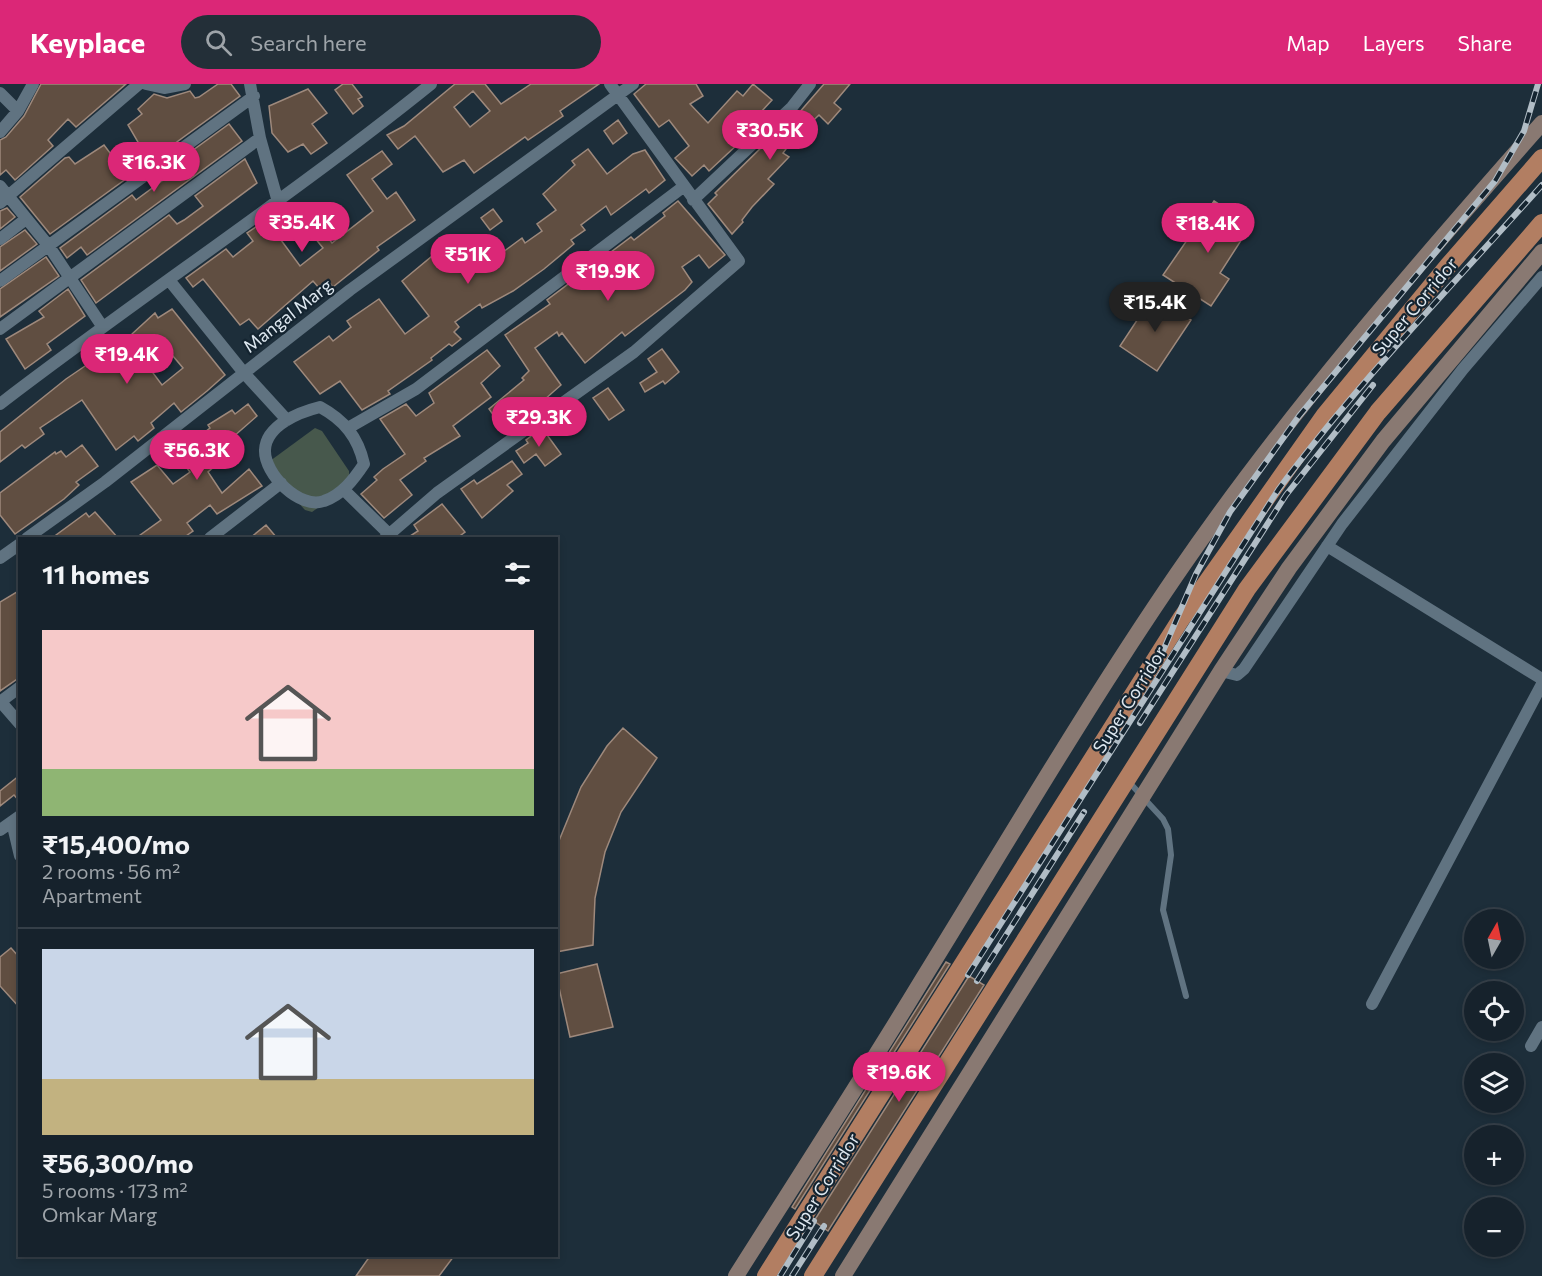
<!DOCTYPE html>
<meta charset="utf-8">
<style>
body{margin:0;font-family:Commissioner,sans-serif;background:#232f38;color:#f1f3f6;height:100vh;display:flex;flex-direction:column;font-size:22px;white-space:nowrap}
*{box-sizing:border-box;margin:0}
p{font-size:20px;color:#9ea4a9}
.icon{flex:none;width:33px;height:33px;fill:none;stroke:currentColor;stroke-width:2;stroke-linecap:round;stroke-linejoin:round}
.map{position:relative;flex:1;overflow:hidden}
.details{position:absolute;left:18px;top:453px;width:540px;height:720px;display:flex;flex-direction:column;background:#16222c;border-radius:0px;box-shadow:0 3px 9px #0003,0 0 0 2px #353f48}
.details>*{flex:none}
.needle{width:39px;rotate:9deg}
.tools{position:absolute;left:1464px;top:825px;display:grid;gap:12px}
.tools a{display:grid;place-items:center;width:60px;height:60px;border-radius:50%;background:#16222c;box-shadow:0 3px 9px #0003,0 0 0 2px #353f48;font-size:30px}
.price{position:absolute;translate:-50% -51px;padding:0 14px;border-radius:21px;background:#db2777;color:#fff;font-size:20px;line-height:39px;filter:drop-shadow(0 2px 3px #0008)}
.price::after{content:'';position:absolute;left:50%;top:36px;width:18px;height:14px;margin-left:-9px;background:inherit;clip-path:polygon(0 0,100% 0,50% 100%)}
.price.selected{background:#222;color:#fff}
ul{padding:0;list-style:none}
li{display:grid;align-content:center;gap:12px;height:318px;padding:0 24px}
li+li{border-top:2px solid #353f48}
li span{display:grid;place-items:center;height:186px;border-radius:0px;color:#555}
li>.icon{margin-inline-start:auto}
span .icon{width:108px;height:108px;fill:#fffc;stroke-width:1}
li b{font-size:26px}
h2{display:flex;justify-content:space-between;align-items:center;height:72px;padding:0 24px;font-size:26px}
header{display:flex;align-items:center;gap:36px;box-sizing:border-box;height:84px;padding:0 30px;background:#db2777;color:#fff}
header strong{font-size:28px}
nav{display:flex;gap:33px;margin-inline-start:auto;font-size:21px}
.search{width:420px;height:54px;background:#232f38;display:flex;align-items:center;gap:15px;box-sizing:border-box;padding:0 21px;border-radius:33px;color:#9ea4a9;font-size:22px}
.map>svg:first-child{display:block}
.green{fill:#47584c}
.building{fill:#604e41;stroke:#9e897c;stroke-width:1.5;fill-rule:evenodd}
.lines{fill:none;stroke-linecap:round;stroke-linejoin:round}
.lane{stroke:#607381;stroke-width:6}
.street{stroke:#607381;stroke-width:12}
.secondary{stroke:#897972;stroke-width:16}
.primary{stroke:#b27e62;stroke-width:18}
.rail-casing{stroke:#b1bdc6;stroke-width:6}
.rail{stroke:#142430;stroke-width:4;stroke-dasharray:11;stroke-linecap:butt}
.labels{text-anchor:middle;stroke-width:4.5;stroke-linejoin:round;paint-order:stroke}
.street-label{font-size:18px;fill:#dee8f0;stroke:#142430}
</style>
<header>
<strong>Keyplace</strong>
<div class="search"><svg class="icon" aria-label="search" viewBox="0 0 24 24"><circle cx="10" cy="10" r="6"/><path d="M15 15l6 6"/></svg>Search here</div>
<nav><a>Map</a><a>Layers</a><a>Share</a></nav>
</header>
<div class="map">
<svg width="1542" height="1192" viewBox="0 0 1542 1192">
<rect width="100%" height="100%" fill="#1d2e3a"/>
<path class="green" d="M315 344 322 347 349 387V402L312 428 305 426 269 387 270 377Z"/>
<path class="building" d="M41 0H126L76 43 68 35 48 56 53 62 15 96 6 86 0 91V56L6 53 24 32Z
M218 0H231L240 12 50 150 20 113 65 74 69 73 75 80 104 61 116 77 138 58 128 41 142 30 138 25 154 10 167 14 190 7 195 14 199 13Z
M343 0H352L362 13 358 15 363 22 353 30 335 6Z
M455 0H485L501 20 531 0H599L560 27 563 32 528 56 525 53 474 89 464 76 443 88 415 52 398 65 387 51 404 42ZM473 7 490 27 470 43 454 23Z
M646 0H696L703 12 690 20 708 39 737 7 743 12 753 0 772 16 761 28 764 31 754 45 709 87 704 81 692 92 675 74 689 62 669 36 659 43 634 10Z
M824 0H850L834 19 841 25 828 40 819 31 792 57 783 69 789 73 768 95 774 100 752 123 742 136 743 138 732 150 708 120 717 111 715 109 768 57 772 60Z
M308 5 327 29 312 40 327 59 311 70 303 60 288 68 272 49 269 22Z
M618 36 627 49 613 60 604 47Z
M229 40 242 57 87 171 81 163 67 174 60 164 132 111 136 116 167 93 163 88Z
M588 65 607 90 633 70 645 66 665 96 649 109 646 105 611 131 606 122 581 141 585 146 571 156 574 160 544 185 513 207 482 224 480 220 455 238 459 243 454 248 461 255 452 262 449 260 431 274 432 276 388 307 390 310 362 326 340 297 320 310 294 278 329 252 333 257 351 243 347 237 379 215 405 250 429 232 402 197 455 153 480 185 522 154 525 159 542 147 537 140 556 126 543 110 575 81 572 77Z
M382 67 392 80 372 95 387 115 396 108 415 136 377 163 379 166 333 203 329 198 320 205 313 197 258 245 249 235 240 241 203 195 193 203 186 194 226 165 233 173 253 157 247 149 266 136 271 143 292 126 295 130 304 123 332 159 373 127 347 91ZM302 138 323 164 300 182 281 156Z
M245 75 257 99 96 219 81 196 169 131 177 140 184 136 203 122 195 112Z
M678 117 725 171 709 184 699 171 682 183 692 198 685 206 625 252 622 248 585 279 562 249 559 252 557 248 535 264 561 301 535 324 532 320 501 342 489 325 524 296 522 294 529 287 505 251 550 220 547 216 631 153 634 156 665 132 663 129Z
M1214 117 1251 141 1220 189 1229 195 1211 222 1163 191Z
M7 124 15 133 0 145V127Z
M493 125 502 137 490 146 481 134Z
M25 146 37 160 0 187V163Z
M46 173 59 192 0 233V205Z
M68 205 85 232 47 260 51 266 25 285 6 255 44 233 39 227Z
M1153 212 1191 236 1157 287 1120 262Z
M172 225 225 291 207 307 181 328 174 319 151 339 154 344 138 357 134 352 116 366 82 316 40 344 44 350 25 364 22 361 0 378V348L66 295 132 250 155 229 158 234ZM167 265 183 284 162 301 147 281Z
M662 265 679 288 665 300 663 297 645 308 640 299 657 288 648 275Z
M487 266 500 282 481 299 491 313 453 342 460 352 424 374 426 377 400 396 412 411 384 434 361 410 377 396 374 393 383 385 405 370 380 335 406 320 416 332 434 319 429 309Z
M608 304 624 326 609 336 593 314Z
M248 320 257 332 233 353 242 365 232 372 230 369 208 388 222 409 249 385 262 402 217 430 210 421 187 439 193 447 183 454H136L161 436 131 398 157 381 173 400 190 388 183 379 203 364 196 355 210 344 208 341 232 326 235 330Z
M542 344 561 370 545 382 536 370 524 379 516 367 528 359 526 356Z
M82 361 98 382 76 398 79 401 64 415 15 450 0 431V409L55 368 56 370 61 367 66 373Z
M512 377 522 390 507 401 513 407 482 434 461 405 474 396 477 400Z
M442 420 465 448 457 454H407L418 447 414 441Z
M95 428 118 454H52L86 429 89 433Z
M266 441 277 454H250Z
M20 506V593L0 607V518Z
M623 644 657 674 621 728 605 768 595 814 593 861 556 868V764L581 703 607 662Z
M20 691V718L14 711 0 722V707Z
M11 864 20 874V924L0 902V873Z
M946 878 950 880 795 1125 792 1123Z
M597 880 613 943 570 953 556 890Z
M969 892 984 901 828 1147 814 1137Z
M370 1172H454L439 1192H356Z"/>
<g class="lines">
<path class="lane" d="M1128 697 1163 735 1168 745 1171 771 1163 826 1186 912"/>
<path class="street" d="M146 0 164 4 185 0
M250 0 260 54 278 118
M0 9 18 27
M0 48 18 27 33 0
M0 102 48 161 102 242
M693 116 792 23 810 0
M0 119 139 0
M0 155 26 135
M169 196 244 289 287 336
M0 197 254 12
M0 245 260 54
M0 320C142 211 292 112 431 0
M320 323C344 336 358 353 364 380 354 395 342 411 324 417 300 426 264 390 265 366 266 341 300 328 320 323Z
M348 344 416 305 683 103
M344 406 389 450
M27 454 105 398 350 206 633 0
M210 454 281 399
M385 454 437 409 634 268 739 177 610 0
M1327 462 1542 595
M0 474 20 460
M1221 587 1237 591 1244 585 1342 440 1463 285 1542 193
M0 617 20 640
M0 618 20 603
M12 738 20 772
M0 746 20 732
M1372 920 1542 600
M1531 962 1542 943"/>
<path class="secondary" d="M736 1192C798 1094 861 997 921 898 1005 762 1086 623 1177 490 1286 331 1414 184 1542 39
M843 1192 1221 587 1289 484 1383 357 1542 168"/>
<path class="primary" d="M766 1192 1181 535 1325 331 1448 182 1542 74
M813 1192 1247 505 1378 328 1542 139"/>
<g class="rail-casing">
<path id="rail" d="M1157 581 1196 490 1230 428 1299 332 1495 97 1524 47 1538 0
M1140 639 1286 411 1373 301
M968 891 1278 406C1358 298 1452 202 1542 101
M977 897 1084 728
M780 1192 814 1137
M792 1192 824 1142"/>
</g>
<use href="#rail" class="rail"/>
</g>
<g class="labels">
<g class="street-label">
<text transform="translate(1415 223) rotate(-50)" y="6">Super Corridor</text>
<text transform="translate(288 232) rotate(-38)" y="6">Mangal Marg</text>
<text transform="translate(1130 616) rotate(-58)" y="6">Super Corridor</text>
<text transform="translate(823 1103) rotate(-58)" y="6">Super Corridor</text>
</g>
</g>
</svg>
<div class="tools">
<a><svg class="needle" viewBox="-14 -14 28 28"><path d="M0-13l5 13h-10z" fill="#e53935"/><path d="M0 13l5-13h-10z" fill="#9ea4a9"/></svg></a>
<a><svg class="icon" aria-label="locate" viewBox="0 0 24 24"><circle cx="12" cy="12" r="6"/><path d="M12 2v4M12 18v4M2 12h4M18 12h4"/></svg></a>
<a><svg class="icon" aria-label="layers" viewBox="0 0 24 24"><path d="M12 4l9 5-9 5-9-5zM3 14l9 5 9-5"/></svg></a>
<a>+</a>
<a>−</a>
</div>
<b class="price" style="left:770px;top:77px">₹30.5K</b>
<b class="price" style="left:154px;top:109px">₹16.3K</b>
<b class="price" style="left:302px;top:169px">₹35.4K</b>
<b class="price" style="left:1208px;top:170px">₹18.4K</b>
<b class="price" style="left:468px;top:201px">₹51K</b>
<b class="price" style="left:608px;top:218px">₹19.9K</b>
<b class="price selected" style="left:1155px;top:249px">₹15.4K</b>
<b class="price" style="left:127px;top:301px">₹19.4K</b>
<b class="price" style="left:539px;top:364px">₹29.3K</b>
<b class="price" style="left:197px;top:397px">₹56.3K</b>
<b class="price" style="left:899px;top:1019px">₹19.6K</b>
<section class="details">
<h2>11 homes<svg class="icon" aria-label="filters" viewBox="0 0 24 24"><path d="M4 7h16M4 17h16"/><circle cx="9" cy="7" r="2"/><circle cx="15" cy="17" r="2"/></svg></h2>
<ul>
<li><span style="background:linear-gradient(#f6c9c9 75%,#8fb573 0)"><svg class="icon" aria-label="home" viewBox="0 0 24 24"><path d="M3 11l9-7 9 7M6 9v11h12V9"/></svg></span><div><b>₹15,400/mo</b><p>2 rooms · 56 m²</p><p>Apartment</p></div></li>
<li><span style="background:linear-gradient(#c9d6e8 70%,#c2b280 0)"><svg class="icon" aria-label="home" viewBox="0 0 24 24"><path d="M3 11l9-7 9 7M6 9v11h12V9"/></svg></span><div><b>₹56,300/mo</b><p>5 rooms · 173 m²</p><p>Omkar Marg</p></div></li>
</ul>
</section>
</div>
